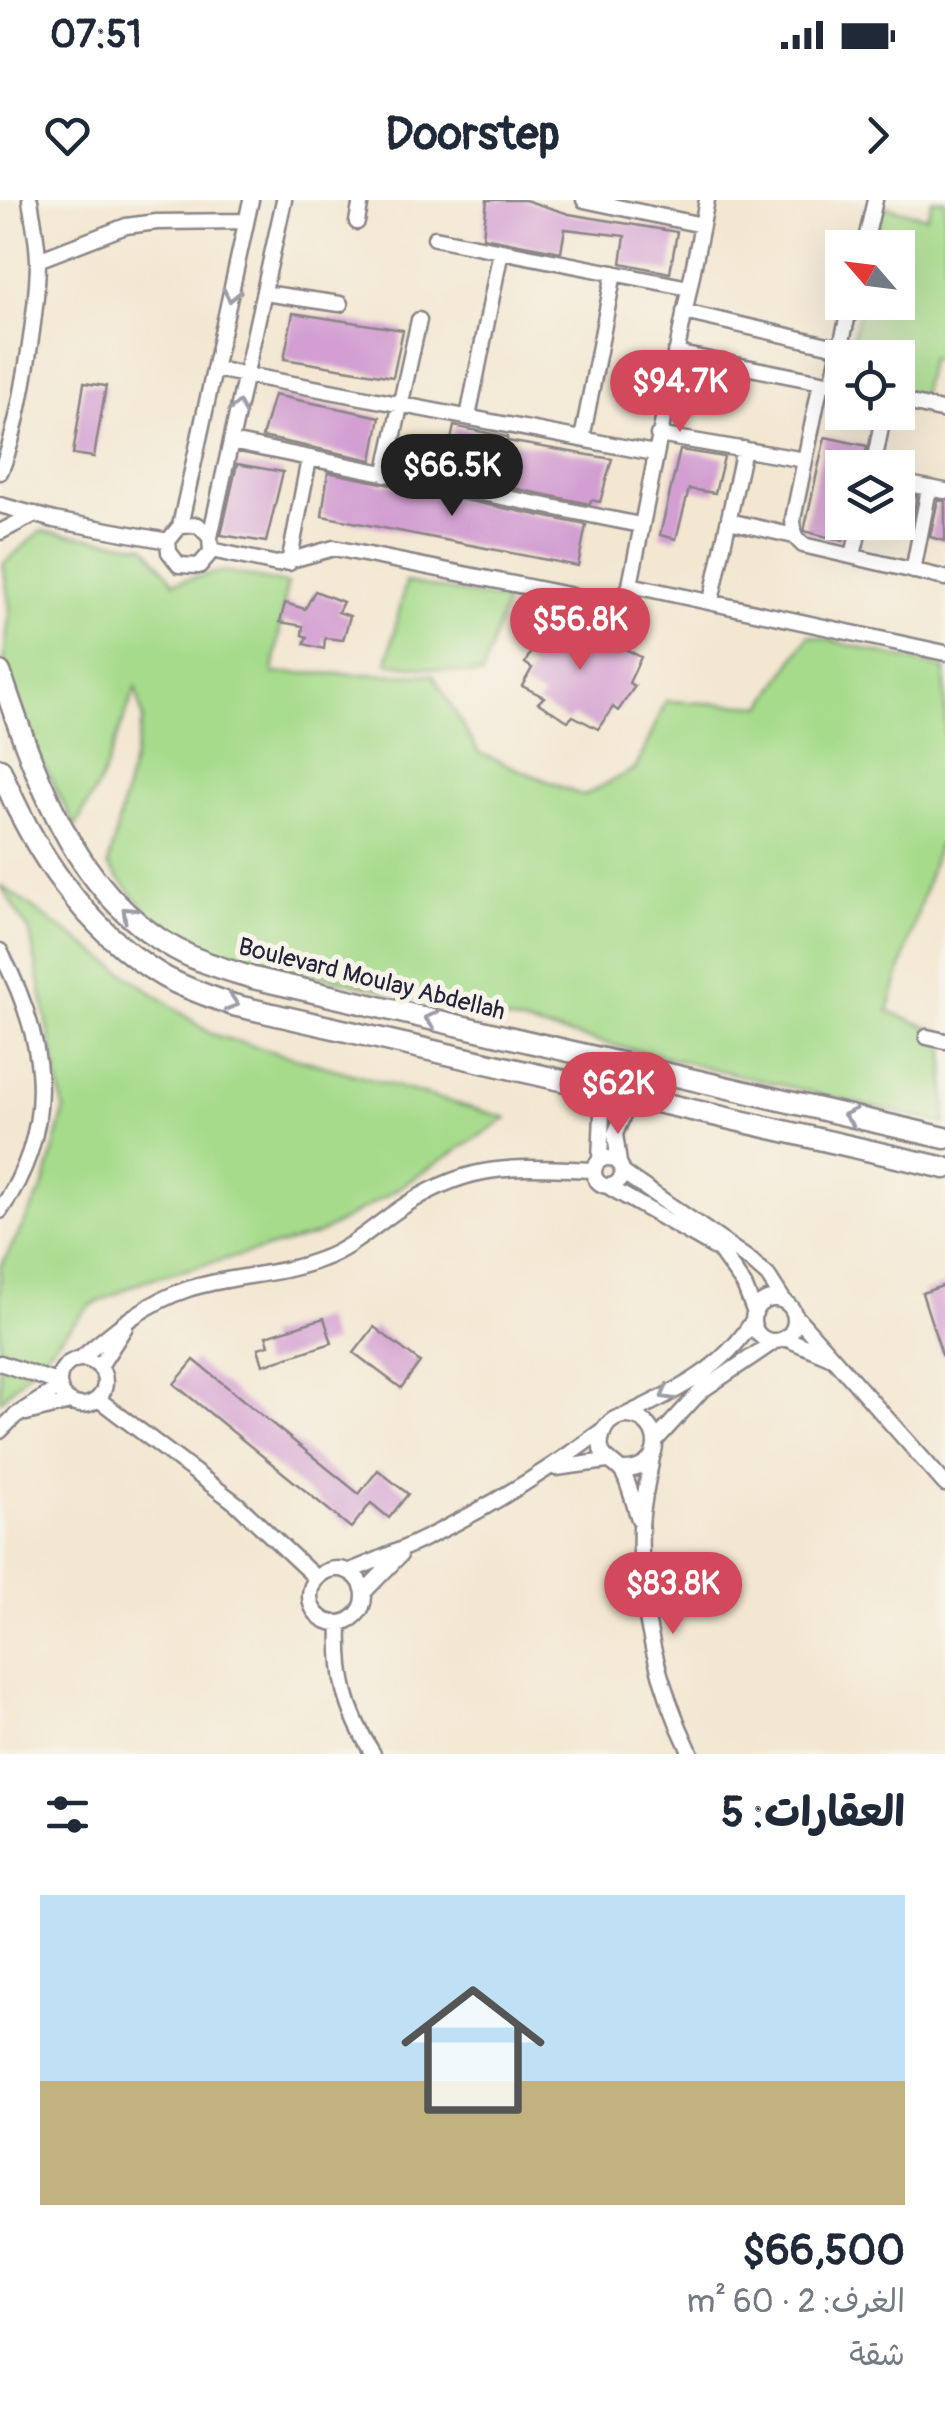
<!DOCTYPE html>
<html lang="ar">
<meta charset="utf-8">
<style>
body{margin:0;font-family:Pangolin,"Playpen Sans Arabic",sans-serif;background:#f6f6f7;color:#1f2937;direction:rtl;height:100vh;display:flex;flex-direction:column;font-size:38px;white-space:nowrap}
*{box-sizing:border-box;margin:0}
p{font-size:32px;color:#747a83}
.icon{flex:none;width:55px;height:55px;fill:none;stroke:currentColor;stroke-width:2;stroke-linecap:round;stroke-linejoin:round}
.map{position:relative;height:1554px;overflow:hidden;direction:ltr}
.drawer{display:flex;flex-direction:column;background:#fff;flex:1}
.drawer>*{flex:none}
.needle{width:65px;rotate:298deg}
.buttons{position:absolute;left:825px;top:30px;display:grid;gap:20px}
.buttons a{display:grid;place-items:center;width:90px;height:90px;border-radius:0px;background:#fff;box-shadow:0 10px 40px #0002;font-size:50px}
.price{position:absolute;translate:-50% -85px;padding:0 22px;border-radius:35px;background:#d1495b;color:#fff;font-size:32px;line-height:65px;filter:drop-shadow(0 2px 5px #0008)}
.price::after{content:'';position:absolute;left:50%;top:60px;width:30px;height:22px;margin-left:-15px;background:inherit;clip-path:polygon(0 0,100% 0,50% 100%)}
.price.selected{background:#222;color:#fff}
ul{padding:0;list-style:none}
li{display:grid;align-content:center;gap:20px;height:530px;padding:0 40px}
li+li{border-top:2px solid #e0e1e3}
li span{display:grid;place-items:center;height:310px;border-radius:0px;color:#555}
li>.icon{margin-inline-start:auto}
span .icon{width:180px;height:180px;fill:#fffc;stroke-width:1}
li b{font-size:42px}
h2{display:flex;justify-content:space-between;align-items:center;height:120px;padding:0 40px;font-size:42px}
.status{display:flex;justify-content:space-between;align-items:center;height:70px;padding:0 50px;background:#fff;direction:ltr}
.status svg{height:28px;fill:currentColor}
header{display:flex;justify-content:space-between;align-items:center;height:130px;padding:0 40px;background:#fff;font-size:45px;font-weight:800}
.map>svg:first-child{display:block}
.green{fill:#a6db8b;stroke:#647e63;stroke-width:2.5}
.building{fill:#d39fd2}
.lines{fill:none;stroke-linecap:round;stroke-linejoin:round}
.minor-casing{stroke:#8a8486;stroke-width:19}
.secondary-casing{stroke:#8a8486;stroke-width:25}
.minor{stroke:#fff;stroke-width:14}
.secondary{stroke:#fff;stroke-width:20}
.oneway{stroke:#9c9ca7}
.labels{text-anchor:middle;stroke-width:10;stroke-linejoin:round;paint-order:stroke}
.street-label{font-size:25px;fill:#22223b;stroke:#f7f3e8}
</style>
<div class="status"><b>07:51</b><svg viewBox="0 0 49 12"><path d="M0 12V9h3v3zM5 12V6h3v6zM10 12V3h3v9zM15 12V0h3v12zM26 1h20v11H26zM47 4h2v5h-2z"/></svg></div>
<header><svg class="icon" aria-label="forward" viewBox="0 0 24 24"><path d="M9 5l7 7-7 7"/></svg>Doorstep<svg class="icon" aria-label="heart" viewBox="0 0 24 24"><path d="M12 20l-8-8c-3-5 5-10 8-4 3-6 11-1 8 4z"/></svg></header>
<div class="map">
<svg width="945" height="1554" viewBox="0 0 945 1554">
<rect width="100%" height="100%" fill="#f7f3e8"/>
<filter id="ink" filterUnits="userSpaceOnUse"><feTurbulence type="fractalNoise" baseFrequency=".01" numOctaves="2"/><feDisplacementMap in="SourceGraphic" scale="20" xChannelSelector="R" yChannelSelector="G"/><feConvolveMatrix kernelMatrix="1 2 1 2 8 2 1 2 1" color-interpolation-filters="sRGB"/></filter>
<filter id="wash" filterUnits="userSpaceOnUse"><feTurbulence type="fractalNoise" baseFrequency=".0048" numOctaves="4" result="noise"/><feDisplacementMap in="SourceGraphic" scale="40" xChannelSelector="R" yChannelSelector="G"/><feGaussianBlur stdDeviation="2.25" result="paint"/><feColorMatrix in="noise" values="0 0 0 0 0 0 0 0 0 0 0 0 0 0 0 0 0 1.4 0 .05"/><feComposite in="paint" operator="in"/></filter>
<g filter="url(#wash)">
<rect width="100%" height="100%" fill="#f3e7d1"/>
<path class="green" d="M932 0H945V161L930 158 920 200 898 195V158H848L861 103 898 102V48L874 47 883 6 927 17Z
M41 331 145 346 174 382 225 371 287 384 273 473 433 475 479 553 583 596 636 568 666 501 763 506 809 435 945 469V647L938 646 888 811 945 834V924L201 747 162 729 108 666 143 519 136 487 102 578 75 627 34 545 4 459 10 408 3 364Z
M406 382 506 401 482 475 387 463Z
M0 685 211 834 507 918 386 996 317 1035 143 1081 90 1106 0 1201V1068L44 986 64 911 30 732Z"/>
<g id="blocks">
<path class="building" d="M487 0H525L569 14 677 32 670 73 621 63 625 36 565 29 561 52 483 37Z
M293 113 403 130 393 177 284 159Z
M84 183 106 186 94 257 73 254Z
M274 195 380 217 372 260 262 237Z
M454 226 507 237V241L612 259 600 302 591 300 590 304 444 274Z
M825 237 867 246 863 268H842V322H848L843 341 804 331Z
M680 250 724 257 715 293 689 289 676 339 660 335Z
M237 264 283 272 266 342 221 335Z
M328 272 586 325 578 366 322 316Z
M898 293 917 296 909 334 898 331Z
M938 300 945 301V341L930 337Z
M315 391 343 402 338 412 350 416 343 440 325 438 324 449 304 444 307 437 302 435 303 426 280 422 285 403 305 409Z
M560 416 641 457 629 483 635 486 618 511 613 507 598 529 573 516 568 521 538 503 544 497 522 486 532 468 525 463 543 429 549 432Z
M945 1085V1154L942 1155 922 1093Z
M324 1118 332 1143 263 1165 258 1148 269 1145 266 1136Z
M374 1127 420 1162 401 1188 354 1153Z
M194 1160 359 1294 378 1270 408 1294 389 1318 371 1303 351 1328 174 1184Z"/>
</g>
</g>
<g filter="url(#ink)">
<use href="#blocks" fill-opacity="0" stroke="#8a8486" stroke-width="2.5"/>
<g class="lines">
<g class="minor-casing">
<path id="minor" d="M584 0 702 25
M357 22 361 0
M435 38 689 88
M864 48 875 0
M38 60 126 26 157 22 246 21
M264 93 340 104
M684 112 841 148
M675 153 842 186
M215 169 654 253
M821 182 793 319 794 336 803 345 945 378
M832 184 851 102
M898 200 945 211
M468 217 501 51
M658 235 805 260
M582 239 614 73
M231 242 640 325
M873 268 884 212
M0 272C20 230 37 110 38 63 38 42 33 20 30 0
M385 275 419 120
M898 282 945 291
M0 305 54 320 168 341
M729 321 794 336
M180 326 198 325 210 337 211 352 199 366 179 365 169 352 168 341 180 326 251 0
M0 332 35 314
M210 337 284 0
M211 350 277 364 334 348 618 405 623 402 630 385 707 0
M853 355 861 322
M289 363 309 259
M913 371 929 289
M630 385 945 453
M711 401 744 249
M0 751C46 839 60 924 0 1011
M927 837 945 841
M594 972a14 14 0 1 1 28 0a14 14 0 1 1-28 0Z
M600 960 603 890
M619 963 615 934 631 897
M622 972 751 1061 768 1076 784 1101
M609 987 719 1050 744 1085 755 1113
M753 1120a21 21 0 1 1 42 0a21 21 0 1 1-42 0Z
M794 1114 945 1284
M785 1138 830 1157
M80 1159C114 1130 145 1103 188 1089 232 1075 279 1076 322 1059 350 1049 373 1027 398 1010 469 961 512 967 594 970
M59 1182a23 23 0 1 1 46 0a23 23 0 1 1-46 0Z
M0 1163 59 1183
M100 1166 125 1127
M98 1199 237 1304 316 1378
M26 1213 70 1202
M626 1215C675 1192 725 1168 753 1120
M0 1231 15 1216 60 1187
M655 1241 701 1191 775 1141
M652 1257C648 1280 642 1304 641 1327 638 1406 657 1483 691 1554
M556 1268 607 1261
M621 1270C638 1271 654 1263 655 1245 656 1213 610 1204 602 1236 595 1258 614 1260 623 1273 630 1286 634 1305 639 1319
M310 1396a27 27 0 1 1 54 0a27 27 0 1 1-54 0Z
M350 1371C441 1336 526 1287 604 1229
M364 1392 400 1355
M340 1423C338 1476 345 1508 373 1554"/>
</g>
<g class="secondary-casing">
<path id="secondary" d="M0 472C38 583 78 707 194 758 213 766 234 772 253 778L945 938
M0 569C32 649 85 729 161 775 183 788 209 796 233 805L945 968"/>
</g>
<use href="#minor" class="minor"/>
<use href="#secondary" class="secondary"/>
</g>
<defs><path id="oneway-chevron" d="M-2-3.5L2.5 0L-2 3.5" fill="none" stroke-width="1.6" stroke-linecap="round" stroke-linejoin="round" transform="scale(2.5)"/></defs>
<g class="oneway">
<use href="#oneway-chevron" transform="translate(231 95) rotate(102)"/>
<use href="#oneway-chevron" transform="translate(238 208) rotate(-78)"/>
<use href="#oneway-chevron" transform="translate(128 713) rotate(-136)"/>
<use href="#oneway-chevron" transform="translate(232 803) rotate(17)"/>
<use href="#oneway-chevron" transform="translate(431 819) rotate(-167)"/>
<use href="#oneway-chevron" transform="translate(850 916) rotate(-168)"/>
<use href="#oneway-chevron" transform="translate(667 1194) rotate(150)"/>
</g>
</g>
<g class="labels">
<g class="street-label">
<text transform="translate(372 778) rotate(14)" y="9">Boulevard Moulay Abdellah</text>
</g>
</g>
</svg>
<div class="buttons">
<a><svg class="needle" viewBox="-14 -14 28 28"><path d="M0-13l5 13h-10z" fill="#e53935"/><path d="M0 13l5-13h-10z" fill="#747a83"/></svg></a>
<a><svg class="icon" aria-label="locate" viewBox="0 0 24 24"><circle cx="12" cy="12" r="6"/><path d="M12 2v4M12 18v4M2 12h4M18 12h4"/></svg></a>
<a><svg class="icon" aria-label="layers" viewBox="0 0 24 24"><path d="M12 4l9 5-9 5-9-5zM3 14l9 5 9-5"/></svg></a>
</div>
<b class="price" style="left:680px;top:235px">$94.7K</b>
<b class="price selected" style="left:452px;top:319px">$66.5K</b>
<b class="price" style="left:580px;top:473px">$56.8K</b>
<b class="price" style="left:618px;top:937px">$62K</b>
<b class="price" style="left:673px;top:1437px">$83.8K</b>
</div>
<section class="drawer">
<h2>العقارات: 5<svg class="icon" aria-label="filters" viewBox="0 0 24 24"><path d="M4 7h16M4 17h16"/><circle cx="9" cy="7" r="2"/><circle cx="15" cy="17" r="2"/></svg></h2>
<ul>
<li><span style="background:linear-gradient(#bfe0f5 60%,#c2b280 0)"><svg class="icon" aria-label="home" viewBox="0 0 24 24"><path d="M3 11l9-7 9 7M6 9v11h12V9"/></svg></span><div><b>$66,500</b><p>الغرف: 2 · 60 m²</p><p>شقة</p></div></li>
</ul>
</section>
